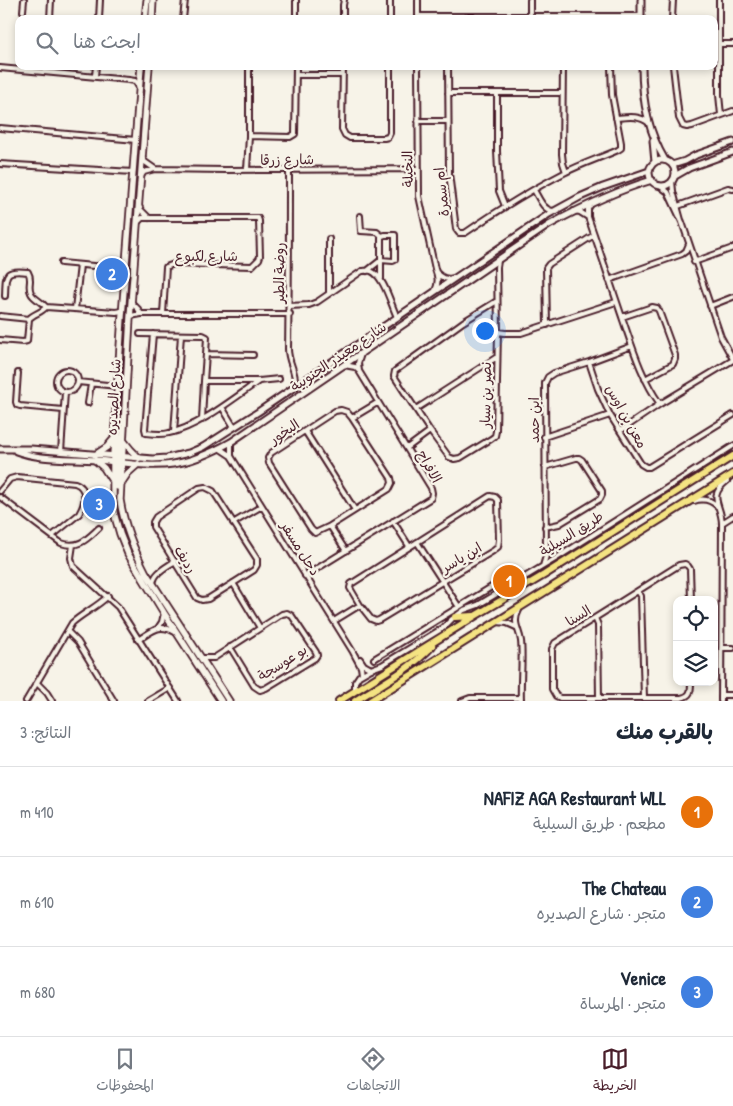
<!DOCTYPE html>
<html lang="ar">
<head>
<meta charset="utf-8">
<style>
	:root { --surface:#fff; --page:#f2f2f3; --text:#1f2937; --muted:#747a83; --line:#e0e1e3; --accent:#4a1f2b }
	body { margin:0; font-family:"Patrick Hand","Playpen Sans Arabic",sans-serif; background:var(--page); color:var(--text); direction:rtl }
	.controls { position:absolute; right:15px; bottom:15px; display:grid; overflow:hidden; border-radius:10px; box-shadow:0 2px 8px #0003 }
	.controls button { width:45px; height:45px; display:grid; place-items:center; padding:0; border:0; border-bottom:1px solid var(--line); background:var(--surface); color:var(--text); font:25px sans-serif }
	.you { position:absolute; left:484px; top:330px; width:18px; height:18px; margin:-12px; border:4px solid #fff; border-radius:50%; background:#1a73e8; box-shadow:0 0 0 8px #1a73e833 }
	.badge { display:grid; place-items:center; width:32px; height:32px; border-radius:50%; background:var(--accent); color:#fff; font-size:16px; font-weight:700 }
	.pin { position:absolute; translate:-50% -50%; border:2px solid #fff; box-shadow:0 1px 5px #0006 }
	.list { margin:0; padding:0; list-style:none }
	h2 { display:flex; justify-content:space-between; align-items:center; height:65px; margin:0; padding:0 20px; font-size:21px }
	h2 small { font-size:16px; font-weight:400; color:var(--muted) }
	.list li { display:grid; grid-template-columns:32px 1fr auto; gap:15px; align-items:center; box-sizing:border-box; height:90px; padding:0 20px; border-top:1px solid var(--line) }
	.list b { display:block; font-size:19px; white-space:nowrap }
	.list p { margin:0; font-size:16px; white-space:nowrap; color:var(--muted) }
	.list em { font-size:16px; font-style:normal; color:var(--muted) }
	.icon { flex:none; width:28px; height:28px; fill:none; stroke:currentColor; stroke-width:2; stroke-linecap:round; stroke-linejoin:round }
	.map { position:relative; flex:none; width:733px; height:701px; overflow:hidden; direction:ltr }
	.search { position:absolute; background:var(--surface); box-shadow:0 2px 8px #0003; left:15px; right:15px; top:15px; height:55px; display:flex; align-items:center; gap:12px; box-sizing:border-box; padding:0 18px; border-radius:10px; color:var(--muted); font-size:19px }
	.sheet { height:335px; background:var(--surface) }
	nav { display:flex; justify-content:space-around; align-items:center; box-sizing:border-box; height:70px; border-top:1px solid var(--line); background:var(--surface); font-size:14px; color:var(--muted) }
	nav a { display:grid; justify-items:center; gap:2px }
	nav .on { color:var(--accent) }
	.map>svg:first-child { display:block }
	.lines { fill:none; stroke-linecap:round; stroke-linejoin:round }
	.minor-casing { stroke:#4a1f2b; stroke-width:8 }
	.tertiary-casing { stroke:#4a1f2b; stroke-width:9 }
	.secondary-casing { stroke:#4a1f2b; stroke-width:9 }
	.primary-casing { stroke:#4a1f2b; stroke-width:10 }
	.minor { stroke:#f7f3e8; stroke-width:4 }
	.tertiary { stroke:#f7f3e8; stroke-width:5 }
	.secondary { stroke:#f7f3e8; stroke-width:5.5 }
	.primary { stroke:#f4e382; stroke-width:6 }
	.labels { text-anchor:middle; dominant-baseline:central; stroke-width:4.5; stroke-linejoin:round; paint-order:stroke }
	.street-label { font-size:14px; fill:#4a1f2b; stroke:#f7f3e8 }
</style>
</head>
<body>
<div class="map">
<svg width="733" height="701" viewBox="0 0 733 701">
	<rect width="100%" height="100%" fill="#f7f3e8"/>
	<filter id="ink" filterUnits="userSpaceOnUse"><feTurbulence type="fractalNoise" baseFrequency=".02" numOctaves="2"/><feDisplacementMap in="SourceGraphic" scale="10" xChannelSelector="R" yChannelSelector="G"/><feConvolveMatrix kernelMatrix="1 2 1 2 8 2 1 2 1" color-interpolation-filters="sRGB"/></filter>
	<g filter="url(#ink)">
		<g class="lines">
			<defs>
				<path id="minor" d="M390,0V19
					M418,0V19
					M719,0V95L721,115
					M23,11L24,0
					M530,15V0
					M418,16H641
					M50,19L51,0
					M99,19L100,0
					M183,19L185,0
					M296,19V0
					M343,19V5L344,0
					M672,19L673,0
					M720,44H733
					M343,66L342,129L345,135L350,138H384L388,137L390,133V66
					M418,66L419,196L435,269C438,277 439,282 435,291
					M448,66L449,173L456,229L459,233H465C497,211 529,191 564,173C581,164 600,158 618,150L621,148V143L612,95L611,66
					M563,66L562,154L563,163L566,172
					M673,66L679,118L683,126L687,127L692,126L733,111
					M0,68L129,80L135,81L139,87
					M296,75H343
					M95,76L96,66
					M448,93H562
					M497,93V151L499,191L505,206
					M616,118C628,117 639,115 649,123
					M418,121H448
					M0,128L136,140
					M249,136L290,137L295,134L296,66
					M142,158L145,162L155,169
					M0,164L133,172
					M289,169C289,229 289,289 288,349C288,363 297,372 295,386
					M247,170L249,136V66
					M141,176L144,172L155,169L225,170L419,169
					M672,181L673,191L681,220
					M660,186L668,192L682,222L721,337L733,359
					M534,190C539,198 543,210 553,211
					M591,204L588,209V217C600,251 611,285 623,320C633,349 642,379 660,404
					M139,206L141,210L149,218
					M678,206L728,188L733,189
					M574,211L580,212L588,217
					M360,216L361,231L377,232L382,236L385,235H395V260L393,261L381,260L367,271
					M137,223L142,218H258L259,221L260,256L259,259L252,266L174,264L166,267L163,314
					M329,239V293
					M694,262L733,248
					M61,263L126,269
					M437,273C442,278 446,280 453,278
					M381,279V237L382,236
					M609,280L682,254L686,251L689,244
					M5,296C6,275 3,269 28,272C33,280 27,285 31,293C33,298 42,302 46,307
					M497,301L463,322L395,371L394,376L430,431L449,457L454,459L460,458L491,439L495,436L496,431L498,332L497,267L498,261
					M131,302L138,309L141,314
					M289,306L309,305L317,302L362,271C365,271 368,270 371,271C384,276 391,305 397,317
					M710,306L733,297
					M75,309L80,265
					M0,316L29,319C33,314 41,313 46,307L116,312L122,311
					M130,317L131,316L141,314H290
					M622,317L652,307L657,308L659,311L675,355V359L673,364L645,379
					M547,325L546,268L549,264L594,235
					M498,332L505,333H521L616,302
					M140,334L203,335L207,337L206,354
					M153,334L145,429L146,433C154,434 162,435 169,433C199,427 234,398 259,381
					M0,340L23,342L27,341L29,319
					M253,355L206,354L204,381H259L279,379
					M589,362L598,389L610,415L641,464L646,467H649L733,415
					M344,365L355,367L358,370
					M56 381a11 11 0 1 1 22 0a11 11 0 1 1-22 0Z
					M18,373L16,402L17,405L20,406L63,410
					M78,382L117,386
					M88,403L91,384
					M222,407L234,427
					M416,409L497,357
					M341,410L347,412L352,418L391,478L392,483L389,489L330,526L315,533L311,529L269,463L268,458L271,453L335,411Z
					M352,418L377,403
					M202,420L204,381
					M305,431L355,510
					M620,431L660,404L733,360
					M174,432L181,335
					M544,437L610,415
					M231,442V456
					M219,448L231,456L353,652L361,667L362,674
					M407,448L430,431
					M61,452L65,392
					M545,467L576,458H579L582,460L602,491V495L600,499L559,524L545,527
					M205,487L213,491L257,559V565L254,570L208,599L202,600L197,598L153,527V522L156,517L199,488Z
					M0,491L10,479L17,477L75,483C89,488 85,504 79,514L52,536
					M490,496L495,497L498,500L499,540L498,547L493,551L379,620L376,621L371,619L360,605L350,588L351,584Z
					M0,497L61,543C79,549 87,539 99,528
					M694,501C703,498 710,499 717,506
					M393,521L409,546
					M233,523L262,506
					M722,523L733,516
					M330,526L346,551
					M417,542L459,607
					M73,545L71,558L73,566L118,607L178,701
					M543,566L546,556L545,383L548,377L554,373L589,362L632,346
					M305,576L431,498L432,493L431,488L359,371L358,363L361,354
					M153,583C155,572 165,568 175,561
					M233,583L260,628
					M638,591L641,596L644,698
					M519,610C512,623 519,628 521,641C523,660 520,681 521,701
					M595,618L598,625L599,698
					M334,621L360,605
					M497,622L507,623L516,627
					M158,628L162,622L164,613
					M68,632L78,642L114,701
					M138,640C153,631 158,623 175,632
					M721,648H733
					M201,658H214L282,614L287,613L292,616L316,652L317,655L315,658L266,688L260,690L254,686L230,647
					M360,659L364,665L371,669
					M374,659L516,572
					M691,682C691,691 691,696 681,698H560L556,696L552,689V649L555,643L679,565L685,564L688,566L690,569L691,600
					M37,683L47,693L52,701
					M355,691V682L359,676L371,669L382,665L443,628L452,619L464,610L478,605L555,559L733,446
					M721,695H733
					M26,701L72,623C83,613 97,607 108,596
					M148,701L170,688
					M462,701L470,698H521
					M721,701L722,523C721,503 707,497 727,481"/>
				<path id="tertiary" d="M641,0V19
					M642,66C642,99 648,132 665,160
					M653,141L655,162
					M649 173a13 13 0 1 1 26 0a13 13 0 1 1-26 0Z
					M672,165L685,161L696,155L733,142
					M675,176L689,168L733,152
					M0,449H31L153,459L167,458L189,453L203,447L258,412L549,214L580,197L603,187L649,171
					M16,451C39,460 71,458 96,460C121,462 148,468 173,464C193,461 213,452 231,442L549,225C582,207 615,191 652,180"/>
				<path id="secondary" d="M145,19L147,0
					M152,19L153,0
					M141,66L122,316L113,456V498L114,513L120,534L128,554L164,613L221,701
					M149,66L130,318L120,500C124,525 134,550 146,573L229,701
					M118,423V456L119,460L122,462
					M123,440L131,450L139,458
					M95,455L107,447L113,440
					M115,457L117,462L118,487
					M95,460L104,468L111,479
					M122,482L128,473L138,464"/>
				<path id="primary" d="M455,617L474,616
					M339,701L475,616L544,575L733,456
					M355,701C381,684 411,669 432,646
					M370,701L733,474"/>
			</defs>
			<use href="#minor" class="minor-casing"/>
			<use href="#tertiary" class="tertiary-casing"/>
			<use href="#secondary" class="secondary-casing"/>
			<use href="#primary" class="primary-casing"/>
			<use href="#minor" class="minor"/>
			<use href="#tertiary" class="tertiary"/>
			<use href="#secondary" class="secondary"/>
			<use href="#primary" class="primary"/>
		</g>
	</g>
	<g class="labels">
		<g class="street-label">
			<text transform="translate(287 159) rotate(-1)">شارع زرقا</text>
			<text transform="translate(407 169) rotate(-91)">النخيلة</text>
			<text transform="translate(441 192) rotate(-96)">ام سمرة</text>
			<text x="206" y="255">شارع لكبوع</text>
			<text transform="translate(278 273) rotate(-90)">روضة الطير</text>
			<text transform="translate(338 356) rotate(-34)">شارع معيذر الجنوبية</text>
			<text transform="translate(485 395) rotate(-89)">نصر بن سيار</text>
			<text transform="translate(113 397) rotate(-87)">شارع الصديره</text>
			<text transform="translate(627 416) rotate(61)">معن بن اوس</text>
			<text transform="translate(533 420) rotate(-90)">ابن حمد</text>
			<text transform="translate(284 431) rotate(-34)">البخور</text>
			<text transform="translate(430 466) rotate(61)">الافراح</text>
			<text transform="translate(571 533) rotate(-32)">طريق السيلية</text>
			<text transform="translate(301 548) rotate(58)">دحل مسفر</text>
			<text transform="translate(461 557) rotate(-31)">ابن ياسر</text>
			<text transform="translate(186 559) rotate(58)">رديف</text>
			<text transform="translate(578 615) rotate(-32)">السنا</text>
			<text transform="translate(282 662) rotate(-32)">بو عوسجة</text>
		</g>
	</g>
</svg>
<div class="controls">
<button><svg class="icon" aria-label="locate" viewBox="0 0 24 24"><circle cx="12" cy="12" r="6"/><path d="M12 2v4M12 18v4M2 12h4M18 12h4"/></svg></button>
<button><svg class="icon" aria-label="layers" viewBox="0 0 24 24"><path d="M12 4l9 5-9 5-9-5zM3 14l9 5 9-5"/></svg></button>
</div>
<div class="you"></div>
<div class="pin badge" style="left:509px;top:581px;background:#e8710a">1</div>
<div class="pin badge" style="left:112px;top:274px;background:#3f7fe0">2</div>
<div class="pin badge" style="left:99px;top:504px;background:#3f7fe0">3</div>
<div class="search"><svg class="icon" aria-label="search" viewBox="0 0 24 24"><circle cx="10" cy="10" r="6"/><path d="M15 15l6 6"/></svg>ابحث هنا</div>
</div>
<section class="sheet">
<h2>بالقرب منك<small>النتائج: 3</small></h2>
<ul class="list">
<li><span class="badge" style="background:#e8710a">1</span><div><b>NAFIZ AGA Restaurant WLL</b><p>مطعم · طريق السيلية</p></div><em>410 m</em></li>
<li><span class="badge" style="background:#3f7fe0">2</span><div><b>The Chateau</b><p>متجر · شارع الصديره</p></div><em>610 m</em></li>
<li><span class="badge" style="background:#3f7fe0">3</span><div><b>Venice</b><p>متجر · المرساة</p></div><em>680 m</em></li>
</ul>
</section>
<nav>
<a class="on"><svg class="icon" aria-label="map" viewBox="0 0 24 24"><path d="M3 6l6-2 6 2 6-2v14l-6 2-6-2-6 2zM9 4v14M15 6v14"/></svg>الخريطة</a>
<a><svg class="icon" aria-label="directions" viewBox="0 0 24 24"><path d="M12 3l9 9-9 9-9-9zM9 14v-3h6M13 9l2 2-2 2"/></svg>الاتجاهات</a>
<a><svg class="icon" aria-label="saved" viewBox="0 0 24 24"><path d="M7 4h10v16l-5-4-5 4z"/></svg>المحفوظات</a>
</nav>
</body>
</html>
